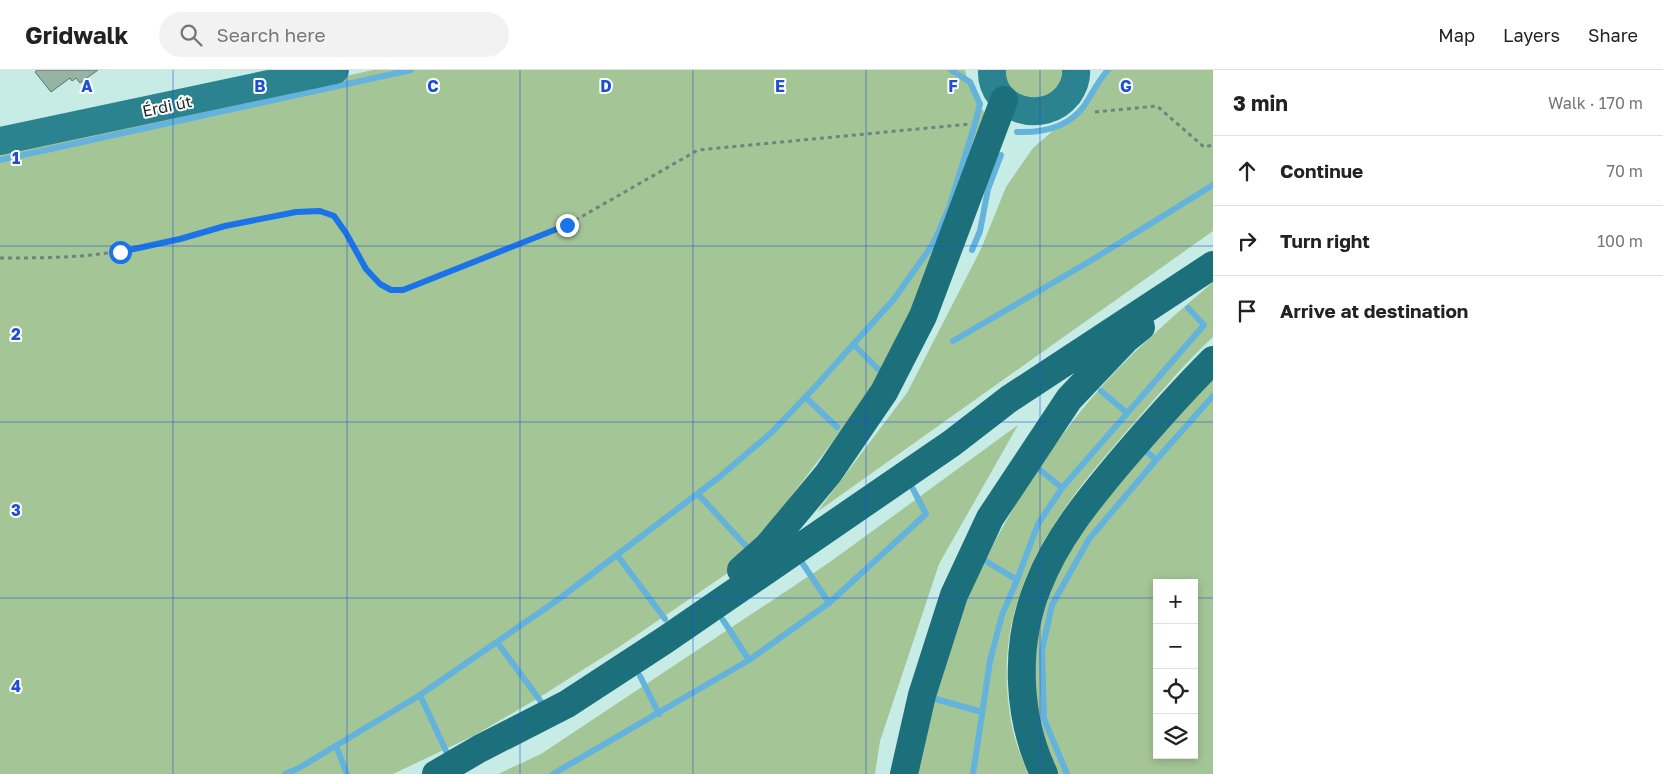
<!DOCTYPE html>
<html lang="en">
<head>
<meta charset="utf-8">
<style>
	:root { --surface:#fff; --page:#f2f2f2; --text:#222; --muted:#767676; --line:#e0e0e0 }
	body { margin:0; font-family:"Golos Text",sans-serif; background:var(--page); color:var(--text) }
	.controls { position:absolute; right:15px; bottom:15px; display:grid; overflow:hidden; border-radius:0px; box-shadow:0 2px 8px #0003 }
	.controls button { width:45px; height:45px; display:grid; place-items:center; padding:0; border:0; border-bottom:1px solid var(--line); background:var(--surface); color:var(--text); font:25px sans-serif }
	.stop { position:absolute; width:15px; height:15px; margin:-11px; border:4px solid #1a73e8; border-radius:50%; background:#fff }
	.stop.end { background:#1a73e8; border-color:#fff; box-shadow:0 1px 5px #0008 }
	.list { margin:0; padding:0; list-style:none }
	h2 { display:flex; justify-content:space-between; align-items:center; height:65px; margin:0; padding:0 20px; font-size:21px }
	h2 small { font-size:16px; font-weight:400; color:var(--muted) }
	.list li { display:grid; grid-template-columns:32px 1fr auto; gap:15px; align-items:center; box-sizing:border-box; height:70px; padding:0 20px; border-top:1px solid var(--line) }
	.list b { display:block; font-size:19px; white-space:nowrap }
	.list em { font-size:16px; font-style:normal; color:var(--muted) }
	.icon { flex:none; width:28px; height:28px; fill:none; stroke:currentColor; stroke-width:2; stroke-linecap:round; stroke-linejoin:round }
	.map { position:relative; flex:none; width:1213px; height:704px; overflow:hidden }
	header { display:flex; align-items:center; gap:30px; box-sizing:border-box; height:70px; padding:0 25px; background:var(--surface); border-bottom:1px solid var(--line) }
	header strong { font-size:24px }
	nav { display:flex; gap:28px; margin-inline-start:auto; font-size:18px }
	.search { width:350px; height:45px; background:var(--page); display:flex; align-items:center; gap:12px; box-sizing:border-box; padding:0 18px; border-radius:28px; color:var(--muted); font-size:19px }
	main { display:flex }
	aside { flex:1; background:var(--surface) }
	.map>svg:first-child { display:block }
	.green { fill:#a4c595; fill-rule:evenodd }
	.lines { fill:none; stroke-linecap:round; stroke-linejoin:round }
	.stream { stroke:#64b3dc; stroke-width:6 }
	.building { fill:#97b3a3; stroke:#5b7566 }
	.path { stroke:#6c8581; stroke-width:3; stroke-dasharray:4 4; stroke-linecap:butt }
	.major { stroke:#2b8390; stroke-width:28 }
	.highway { stroke:#1c707c; stroke-width:28 }
	.route { stroke:#1a73e8; stroke-width:6 }
	.grid { fill:none; stroke:#1d4ed8; stroke-width:1; stroke-opacity:0.55 }
	.labels { text-anchor:middle; dominant-baseline:central; stroke-width:4; stroke-linejoin:round; paint-order:stroke }
	.street-label { font-size:16px; fill:#1a2826; stroke:#fff }
	.grid-label { font-size:16px; text-anchor:middle; font-weight:bold; fill:#1d4ed8; stroke:#fff; stroke-width:4; stroke-linejoin:round; paint-order:stroke }
</style>
</head>
<body>
<header>
<strong>Gridwalk</strong>
<div class="search"><svg class="icon" aria-label="search" viewBox="0 0 24 24"><circle cx="10" cy="10" r="6"/><path d="M15 15l6 6"/></svg>Search here</div>
<nav><a>Map</a><a>Layers</a><a>Share</a></nav>
</header>
<main>
<div class="map">
<svg width="1213" height="704" viewBox="0 0 1213 704">
	<rect width="100%" height="100%" fill="#c7ebe5"/>
	<path class="green" d="M373,0H965C969,17 974,30 985,43L949,173L869,324L738,496L619,577L535,630L475,665L393,704H0V82Z
		M1002,0H1065L1063,14L1040,31L1012,23Z
		M1111,0H1213V161L817,442L907,323L981,179L1006,117L1033,78L1091,28Z
		M1213,212V267C1182,296 1154,330 1126,362C1048,451 986,536 1013,661C1016,675 1023,690 1028,704H918C937,568 1002,435 1090,330C1127,286 1170,249 1213,212Z
		M1213,306V704H1057L1046,679L1034,616L1038,558L1059,497L1081,461L1113,419ZM1157,513H1194V685H1157Z
		M1018,355L939,494L880,671L875,704H498L541,684L830,492Z"/>
	<g class="lines">
		<path class="stream" d="M1017,62C1043,63 1068,58 1084,36C1092,24 1098,11 1108,0
			M0,90L411,0
			M972,180L980,161L988,119L1001,85
			M953,271L1087,193L1213,115
			M853,274L879,300
			M1101,321L1126,342
			M805,327L837,357
			M1146,381L1156,390
			M1039,399L1062,418
			M698,424L745,475
			M617,485L665,549
			M803,494L829,533
			M1017,510L1038,454L1062,418L1204,255L1188,238
			M723,550L749,590
			M497,572L542,633
			M640,606L659,644
			M420,625L447,683
			M932,628L982,642
			M336,676L347,704
			M285,704L299,698L420,625L559,529L718,408L771,363L815,317L894,229L933,174L949,138L974,57L980,34L970,12L951,0
			M553,704L749,590L829,533L926,444L913,419
			M973,704L990,591L1002,545L1017,510L984,490
			M1067,704L1044,649L1042,580L1052,535L1089,469L1156,390L1213,326"/>
	</g>
	<path class="building" d="M37,0H98L80,13L76,8L72,11L70,8L51,22L35,2Z"/>
	<g class="lines">
		<path class="path" d="M1095,42L1157,36L1204,77L1213,75
			M0,188C40,188 81,188 121,181C156,176 189,166 224,156C239,152 256,150 272,147C286,144 307,138 321,141C360,149 350,218 403,220L567,155L698,80L970,54"/>
		<path class="major" d="M992,0C990,40 1044,56 1068,25C1073,18 1077,9 1076,0
			M0,71L335,0"/>
		<path class="highway" d="M741,500L768,476L828,404L884,322L923,246L1004,30
			M436,704L479,679L567,634L665,570L952,373L1009,329L1213,195
			M904,704L922,625L954,525L990,448L1069,329L1125,270L1141,257
			M1044,704C1017,647 1014,575 1038,516C1056,469 1089,429 1121,391C1151,356 1181,322 1213,290"/>
	</g>
	<g class="lines">
		<path class="route" d="M120,182L180,169L225,156L296,142L320,141L334,146L346,163L366,199L380,214L391,220H403L567,155"/>
	</g>
	<path class="grid" d="M173,0V704M347,0V704M520,0V704M693,0V704M866,0V704M1040,0V704M0,176H1213M0,352H1213M0,528H1157M1194,528H1213"/>
	<g class="labels">
		<g class="street-label">
			<text transform="translate(167 36) rotate(-12)">Érdi út</text>
		</g>
	</g>
	<g class="grid-label">
		<text x="87" y="22">A</text>
		<text x="260" y="22">B</text>
		<text x="433" y="22">C</text>
		<text x="606" y="22">D</text>
		<text x="780" y="22">E</text>
		<text x="953" y="22">F</text>
		<text x="1126" y="22">G</text>
		<text x="16" y="94">1</text>
		<text x="16" y="270">2</text>
		<text x="16" y="446">3</text>
		<text x="16" y="622">4</text>
	</g>
</svg>
<div class="controls">
<button>+</button>
<button>−</button>
<button><svg class="icon" aria-label="locate" viewBox="0 0 24 24"><circle cx="12" cy="12" r="6"/><path d="M12 2v4M12 18v4M2 12h4M18 12h4"/></svg></button>
<button><svg class="icon" aria-label="layers" viewBox="0 0 24 24"><path d="M12 4l9 5-9 5-9-5zM3 14l9 5 9-5"/></svg></button>
</div>
<div class="stop" style="left:120px;top:182px"></div>
<div class="stop end" style="left:567px;top:155px"></div>
</div>
<aside>
<h2>3 min<small>Walk · 170 m</small></h2>
<ul class="list">
<li><svg class="icon" aria-label="ahead" viewBox="0 0 24 24"><path d="M12 20V5M6 11l6-6 6 6"/></svg><div><b>Continue</b></div><em>70 m</em></li>
<li><svg class="icon" aria-label="right" viewBox="0 0 24 24"><path d="M7 20v-9h11M14 6l5 5-5 5"/></svg><div><b>Turn right</b></div><em>100 m</em></li>
<li><svg class="icon" aria-label="arrive" viewBox="0 0 24 24"><path d="M6 21V4h12l-3 4 3 4H6"/></svg><div><b>Arrive at destination</b></div></li>
</ul>
</aside>
</main>
</body>
</html>
